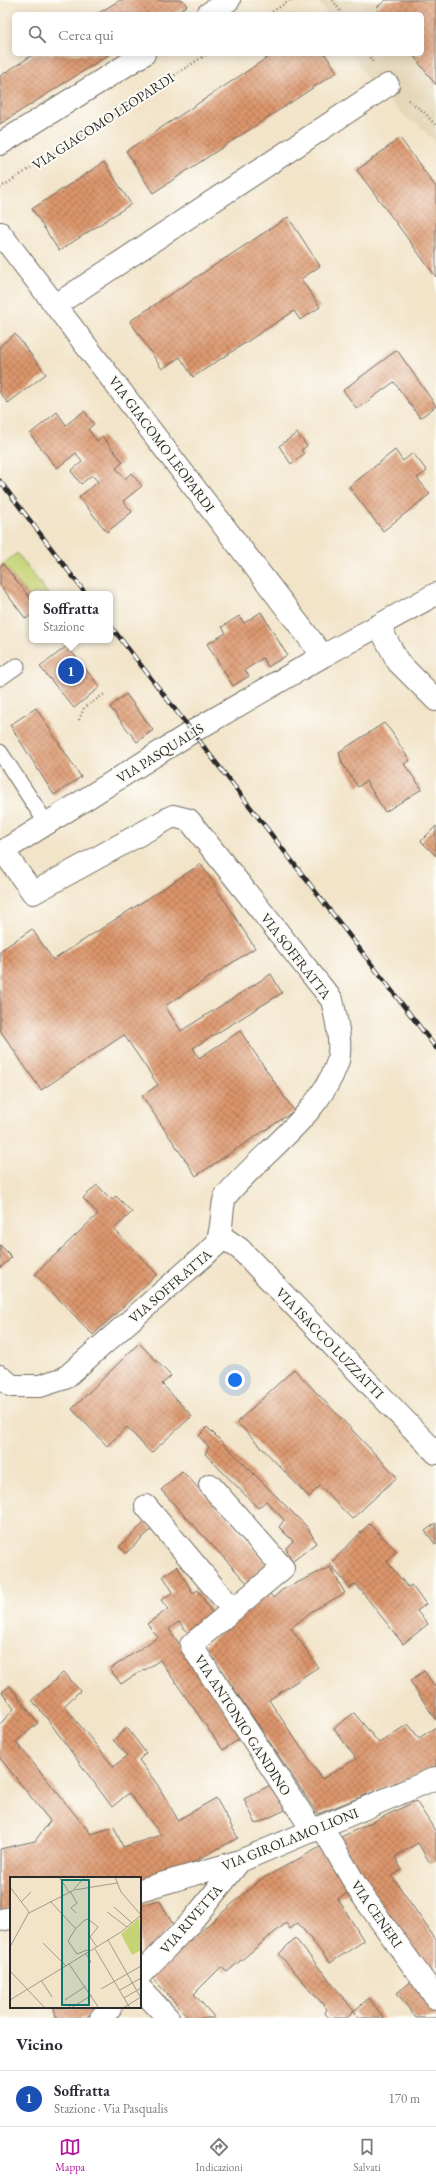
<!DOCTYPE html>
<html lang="it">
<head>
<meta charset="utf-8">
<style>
	:root { --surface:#fff; --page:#f7f7f7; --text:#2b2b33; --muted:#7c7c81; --line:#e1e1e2; --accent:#b5179e }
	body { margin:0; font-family:"EB Garamond",serif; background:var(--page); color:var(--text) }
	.you { position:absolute; left:235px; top:1380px; width:14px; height:14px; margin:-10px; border:3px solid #fff; border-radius:50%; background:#1a73e8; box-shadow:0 0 0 6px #1a73e833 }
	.badge { display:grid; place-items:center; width:26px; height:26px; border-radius:50%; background:var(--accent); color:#fff; font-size:13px; font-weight:700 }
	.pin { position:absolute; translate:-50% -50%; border:2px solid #fff; box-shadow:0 1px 4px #0006 }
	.popup { position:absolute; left:29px; top:591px; width:84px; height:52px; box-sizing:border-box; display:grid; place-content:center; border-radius:6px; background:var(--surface); filter:drop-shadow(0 1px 3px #0005); font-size:13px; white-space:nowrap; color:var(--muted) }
	.popup b { font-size:15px; color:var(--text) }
	.popup::after { content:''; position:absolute; left:50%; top:100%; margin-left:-8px; border:8px solid transparent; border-top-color:var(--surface) }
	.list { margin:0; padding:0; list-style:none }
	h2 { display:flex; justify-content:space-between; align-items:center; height:52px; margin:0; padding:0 16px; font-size:17px }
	h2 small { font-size:13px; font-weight:400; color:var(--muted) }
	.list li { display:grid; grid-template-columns:26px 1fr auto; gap:12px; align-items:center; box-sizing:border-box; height:56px; padding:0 16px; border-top:1px solid var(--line) }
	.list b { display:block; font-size:15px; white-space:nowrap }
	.list p { margin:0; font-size:13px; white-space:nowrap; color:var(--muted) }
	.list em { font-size:13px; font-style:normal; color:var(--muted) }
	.icon { flex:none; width:22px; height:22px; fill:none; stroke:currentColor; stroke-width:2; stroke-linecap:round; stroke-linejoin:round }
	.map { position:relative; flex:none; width:436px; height:2018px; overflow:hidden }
	.search { position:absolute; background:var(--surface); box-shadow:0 2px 10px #0003; left:12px; right:12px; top:12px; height:44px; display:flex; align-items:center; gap:10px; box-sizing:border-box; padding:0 14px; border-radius:6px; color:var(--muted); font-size:15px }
	.sheet { height:108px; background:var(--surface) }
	nav { display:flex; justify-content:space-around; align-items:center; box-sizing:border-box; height:56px; border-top:1px solid var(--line); background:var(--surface); font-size:11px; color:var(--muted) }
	nav a { display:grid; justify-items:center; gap:2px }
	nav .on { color:var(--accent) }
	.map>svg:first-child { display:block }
	.built { fill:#e4d6b7 }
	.grass { fill:#c5d375; stroke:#787f50 }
	.building { fill:url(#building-cross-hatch) }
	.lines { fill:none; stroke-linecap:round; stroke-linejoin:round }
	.lane-casing { stroke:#716c62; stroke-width:17 }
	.street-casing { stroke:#716c62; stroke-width:24 }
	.path { stroke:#716c62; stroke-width:2.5; stroke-dasharray:1 3; stroke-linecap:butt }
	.lane { stroke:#fff; stroke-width:15 }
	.street { stroke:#fff; stroke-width:22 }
	.rail-casing { stroke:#2b2b2b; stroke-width:4.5 }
	.rail { stroke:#fdfcf7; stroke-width:3; stroke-dasharray:9; stroke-linecap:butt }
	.labels { text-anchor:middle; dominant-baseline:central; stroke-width:4; stroke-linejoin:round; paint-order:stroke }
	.street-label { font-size:14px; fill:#2b2b2b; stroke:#fdfcf7 }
	.inset-road { fill:none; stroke:#a29a8a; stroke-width:1 }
	.view { fill:#0f766e; fill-opacity:0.15; stroke:#0f766e; stroke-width:2 }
	.inset-edge { fill:none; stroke:#2b2b2b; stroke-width:2 }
</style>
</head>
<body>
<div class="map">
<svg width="436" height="2018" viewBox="0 0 436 2018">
	<defs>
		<pattern id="building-cross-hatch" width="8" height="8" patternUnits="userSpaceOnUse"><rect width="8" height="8" fill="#db956c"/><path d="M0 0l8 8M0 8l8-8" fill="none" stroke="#b27a59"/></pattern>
	</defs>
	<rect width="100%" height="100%" fill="#fdfcf7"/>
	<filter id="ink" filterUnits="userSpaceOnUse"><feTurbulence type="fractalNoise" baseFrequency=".025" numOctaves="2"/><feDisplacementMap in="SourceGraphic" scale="8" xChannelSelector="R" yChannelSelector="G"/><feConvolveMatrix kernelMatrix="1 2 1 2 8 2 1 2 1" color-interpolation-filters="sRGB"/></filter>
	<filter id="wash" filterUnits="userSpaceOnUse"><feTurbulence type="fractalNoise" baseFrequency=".012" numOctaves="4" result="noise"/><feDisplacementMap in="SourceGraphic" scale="16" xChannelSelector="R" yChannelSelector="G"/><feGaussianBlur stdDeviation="0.9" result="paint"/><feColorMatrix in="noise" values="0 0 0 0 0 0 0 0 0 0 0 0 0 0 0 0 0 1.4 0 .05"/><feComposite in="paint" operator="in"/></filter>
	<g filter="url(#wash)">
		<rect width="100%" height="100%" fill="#f2e4c9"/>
		<path class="built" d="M318,0H436V143L418,124L408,119L369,81L352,54H422V14H327Z"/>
		<path class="grass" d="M17,553L48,594H32V600L3,564Z"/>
		<g id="blocks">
			<path class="building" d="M120,0H183L187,6L173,14H97Z
				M386,0H436V85L412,54H422V14H381L376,8Z
				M34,54H110L0,124V76Z
				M273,54H325L337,72L153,193L126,151Z
				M400,138L436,187V277L357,170Z
				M104,162L131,204L59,251L32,209Z
				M288,217L320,266L301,279L320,307L300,320L294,311L193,377L180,357L162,369L130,321Z
				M15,334L46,374L8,403L0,393V346Z
				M397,350L436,406L420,418L394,382L357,409L343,390Z
				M84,411L94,424L88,429L97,441L102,436L123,462L116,468L125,479L131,473L142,486L123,501L132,512L107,532L79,497L98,482L92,475L81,484L71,471L82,462L76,453L57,468L30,434L57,412L66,425Z
				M297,433L307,446L301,450L304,454L291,464L279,446Z
				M395,450L403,461L413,453L427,471L417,478L430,494L383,531L349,487Z
				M3,564L32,600V614L26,619L0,585V566Z
				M261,612L287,655L268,667L263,658L245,670L249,676L233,686L207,644L226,633L222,627L239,616L244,623Z
				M67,646L100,687L74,708L40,667Z
				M126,694L153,730L137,742L110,707Z
				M36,708L81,777L54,795L10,725Z
				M384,723L391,731L410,761L404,764L422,789L385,812L366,781L358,787L342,763L339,752Z
				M436,826V856L421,841Z
				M201,864L255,948L165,1006L181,1031L271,974L282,993L193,1048L199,1058L240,1031L294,1111L196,1176L142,1096L158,1085L124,1035L41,1090L0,1030V951L32,929L53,960Z
				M97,1185L112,1200L116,1196L132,1212L114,1229L157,1274L93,1335L35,1274L98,1214L83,1198Z
				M0,1245L12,1257L0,1268Z
				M139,1343L171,1376L162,1384L192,1416L151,1453L127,1427L107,1446L72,1409Z
				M294,1369L397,1477L352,1519L320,1486L309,1497L237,1422Z
				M207,1427L308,1528L316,1543L292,1562L286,1548L293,1541L279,1527L284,1520L266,1501L258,1508L205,1454L209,1447L199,1436Z
				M182,1471L232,1523L268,1566L248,1584L161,1490Z
				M145,1522L152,1529L126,1553L119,1547Z
				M436,1523V1545L425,1531Z
				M369,1524L397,1551L387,1562L408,1587L411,1585L426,1604L417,1611L428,1624L403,1644L356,1584L350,1588L330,1564Z
				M177,1566L193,1593L198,1590L214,1616L191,1636L179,1622L169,1629L243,1736L223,1750L160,1660L145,1670L144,1669L121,1684L110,1669L158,1637L147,1624L168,1609L161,1600L173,1592L163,1576Z
				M330,1567L345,1593L312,1611L291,1628L318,1667L269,1700L322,1779L356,1759L334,1728L354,1713L379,1743L408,1724L419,1738L436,1727V1767L318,1814L205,1646L267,1590L273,1598L282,1590Z
				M424,1671L436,1688V1720L410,1681Z
				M64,1672L80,1691L64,1706L114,1767L127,1755L113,1740L127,1728L146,1753L139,1760L157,1784L178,1820L216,1798L238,1838L180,1869L140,1880V1878H11V1908L0,1910V1849L35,1841L50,1821L0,1758V1724L14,1709L2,1692L10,1686L38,1723L16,1742L91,1834L114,1827L123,1847L161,1835L129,1793L112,1807L48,1720L32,1700Z
				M274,1783L287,1809L256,1824L244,1799Z
				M416,1801L436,1832V1860L430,1863L418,1843L395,1857L402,1870L392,1876L436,1940V1989L337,1839Z
				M324,1845L351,1891L338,1899L364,1941L330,1963L298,1923L290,1929L286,1923L227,1972L221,1967L194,1994L215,2018H189L150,1975L260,1880Z
				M159,1900L173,1924L140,1963V1905Z
				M295,1938L354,2011L347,2018H329L325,2013L327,2009L279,1954Z
				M412,1981L436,2011V2018H416L397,1993Z
				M369,1998L384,2018H359L354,2011Z
				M54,2007H97L86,2018H56Z"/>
		</g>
	</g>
	<g filter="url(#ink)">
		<use href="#blocks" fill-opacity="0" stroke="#716c62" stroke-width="1"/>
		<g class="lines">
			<defs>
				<path id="lane" d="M0,678L17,666
					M0,752L47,824"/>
				<path id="street" d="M208,14L229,0
					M0,144L144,54
					M0,233L323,656
					M56,305L388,85
					M379,626L398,662L436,700
					M0,853L192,732L323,656L436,594
					M221,1236L240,1249L436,1453
					M0,1376L12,1386H40L65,1378L215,1246C224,1230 220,1214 225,1197C260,1154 318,1117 337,1064C343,1046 336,1018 332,1000L189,820L173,816L33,893L3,851
					M210,1485L283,1568L191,1645L313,1831
					M146,1506L233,1610
					M322,1827L360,1892L436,1998
					M140,1890L240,1861L436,1778
					M0,1920L11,1918
					M140,1975L192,1921L240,1861
					M140,1988L168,2018
					M101,2018L111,2007"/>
			</defs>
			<use href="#lane" class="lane-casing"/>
			<use href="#street" class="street-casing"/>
			<path class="path" d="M333,0L342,14
				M269,14L290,0
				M368,54L374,64
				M408,100L424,112L436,126
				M0,188L207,54
				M79,720L84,708L106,693"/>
			<use href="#lane" class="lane"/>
			<use href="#street" class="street"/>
			<defs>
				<path id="rail" d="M0,481L86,594
					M110,625L436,1048"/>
			</defs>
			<use href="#rail" class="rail-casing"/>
			<use href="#rail" class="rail"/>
		</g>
	</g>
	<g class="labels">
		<g class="street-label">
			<text transform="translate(103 121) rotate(-33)">VIA GIACOMO LEOPARDI</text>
			<text transform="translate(162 444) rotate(53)">VIA GIACOMO LEOPARDI</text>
			<text transform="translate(160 753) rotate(-32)">VIA PASQUALIS</text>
			<text transform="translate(296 956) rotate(52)">VIA SOFFRATTA</text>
			<text transform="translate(170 1286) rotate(-41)">VIA SOFFRATTA</text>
			<text transform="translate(330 1343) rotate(46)">VIA ISACCO LUZZATTI</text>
			<text transform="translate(243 1725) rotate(57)">VIA ANTONIO GANDINO</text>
			<text transform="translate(290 1839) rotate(-22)">VIA GIROLAMO LIONI</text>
			<text transform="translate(377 1914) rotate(55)">VIA CENERI</text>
			<text transform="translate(191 1919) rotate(-49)">VIA RIVETTA</text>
		</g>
	</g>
	<g transform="translate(10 1877)">
		<rect width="131" height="131" fill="#f2e4c9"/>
		<path d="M129,41L131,73L122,78L111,57Z" fill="#c5d375"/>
		<path class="inset-road" d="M49,0L59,15M105,0L111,15L131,38M0,10L19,35L0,70M64,12L75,0M60,14L67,26L61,31L66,36M40,24L65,51M11,25L21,15M104,30L122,46M97,35L117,50M19,36L64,13L107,6M98,63L131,121M33,66L56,89M85,72L120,131M79,75L77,73L67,77L58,64L66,51L75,43L78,42L88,50L80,60L87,70M76,77L81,85L78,87M59,87L89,131M0,94L35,131M31,103L42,120M91,112L131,89M110,113L131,101M114,121L131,111M0,123L111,55L131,38M55,123L76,109M59,129L61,131L82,118M113,131L131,120"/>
		<path class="view" d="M52,3H79V128H52Z"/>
		<rect width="131" height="131" class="inset-edge"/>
	</g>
</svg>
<div class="you"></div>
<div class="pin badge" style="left:71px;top:671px;background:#1a4fb4">1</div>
<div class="popup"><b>Soffratta</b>Stazione</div>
<div class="search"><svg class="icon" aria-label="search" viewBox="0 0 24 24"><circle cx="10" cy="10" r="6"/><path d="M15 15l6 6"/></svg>Cerca qui</div>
</div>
<section class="sheet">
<h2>Vicino<small></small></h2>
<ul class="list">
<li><span class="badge" style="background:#1a4fb4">1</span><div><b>Soffratta</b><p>Stazione · Via Pasqualis</p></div><em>170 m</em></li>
</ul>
</section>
<nav>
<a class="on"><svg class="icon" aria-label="map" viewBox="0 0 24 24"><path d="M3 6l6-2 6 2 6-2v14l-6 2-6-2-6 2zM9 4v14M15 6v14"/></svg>Mappa</a>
<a><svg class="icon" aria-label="directions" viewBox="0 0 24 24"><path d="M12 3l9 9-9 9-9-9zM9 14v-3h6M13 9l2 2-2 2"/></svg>Indicazioni</a>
<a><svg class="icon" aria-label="saved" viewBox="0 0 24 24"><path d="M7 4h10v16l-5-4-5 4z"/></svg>Salvati</a>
</nav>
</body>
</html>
